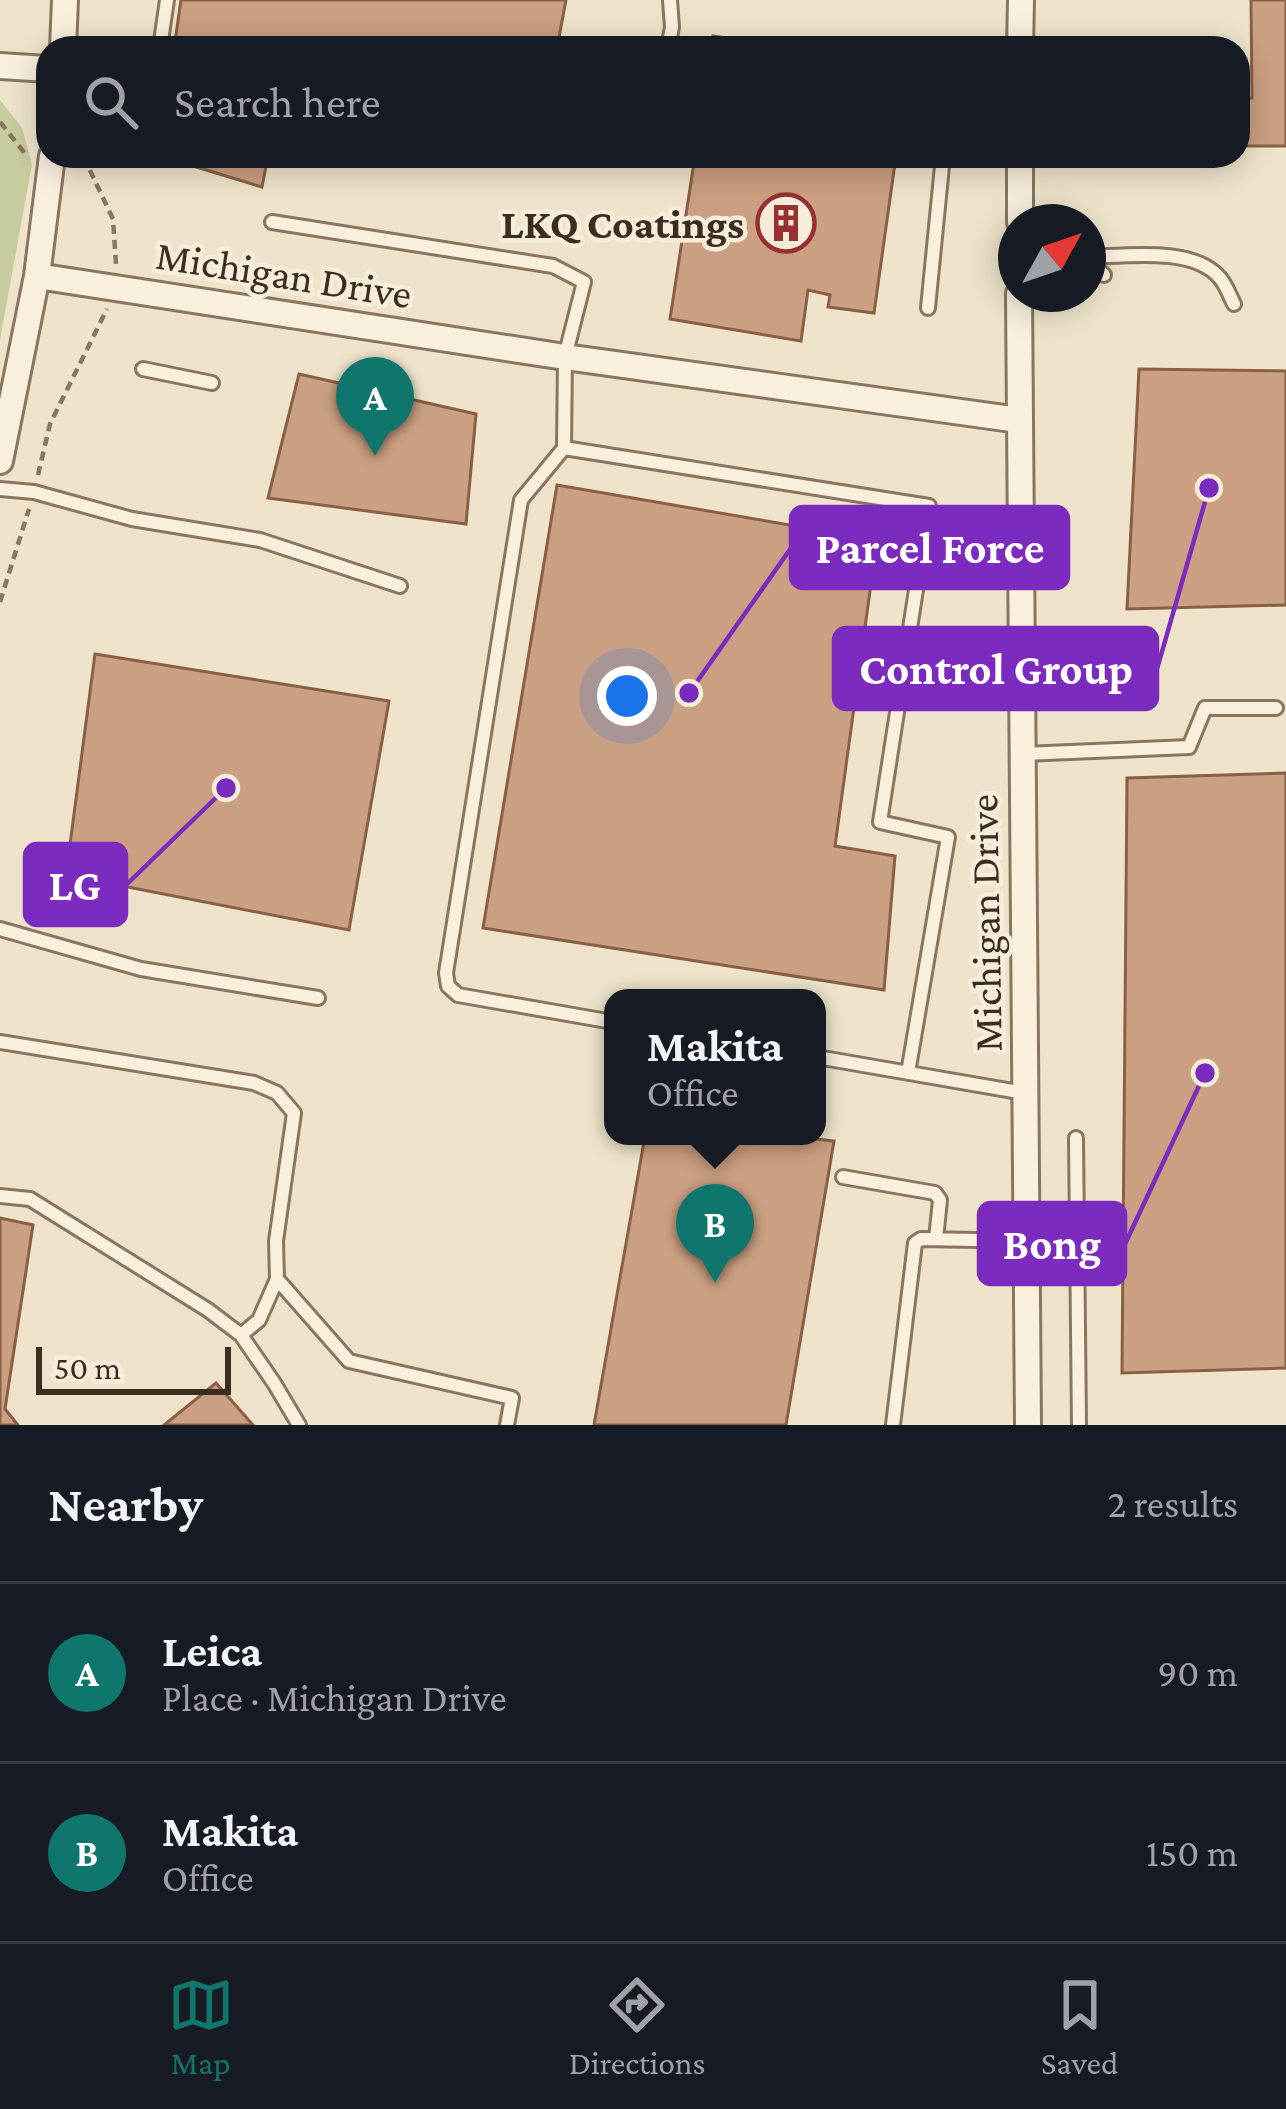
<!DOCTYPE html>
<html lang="en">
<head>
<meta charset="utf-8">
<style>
	:root { --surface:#171b24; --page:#20242c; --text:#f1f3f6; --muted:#9ea1a6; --line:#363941; --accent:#0f766e }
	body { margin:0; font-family:"Crimson Pro",serif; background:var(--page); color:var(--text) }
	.compass { position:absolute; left:998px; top:204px; width:108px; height:108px; border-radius:50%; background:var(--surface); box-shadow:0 6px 30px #0003; rotate:50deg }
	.scale { position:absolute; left:36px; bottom:30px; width:195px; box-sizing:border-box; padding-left:12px; border:6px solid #3b2e21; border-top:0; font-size:33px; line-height:42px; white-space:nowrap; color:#3b2e21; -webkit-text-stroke:9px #f5edda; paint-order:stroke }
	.you { position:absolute; left:627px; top:696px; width:42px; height:42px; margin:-30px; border:9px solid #fff; border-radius:50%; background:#1a73e8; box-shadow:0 0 0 18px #1a73e833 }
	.badge { display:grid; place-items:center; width:78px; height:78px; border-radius:50%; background:var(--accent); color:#fff; font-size:39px; font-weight:700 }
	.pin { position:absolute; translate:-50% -99px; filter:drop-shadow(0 3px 6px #0008) }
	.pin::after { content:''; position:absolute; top:63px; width:42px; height:36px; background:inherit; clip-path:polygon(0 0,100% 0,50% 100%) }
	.popup { position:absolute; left:604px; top:989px; width:222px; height:156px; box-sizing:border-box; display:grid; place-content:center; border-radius:24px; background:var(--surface); filter:drop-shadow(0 3px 9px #0005); font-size:39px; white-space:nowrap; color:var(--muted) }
	.popup b { font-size:45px; color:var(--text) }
	.popup::after { content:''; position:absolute; left:50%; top:100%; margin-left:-24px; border:24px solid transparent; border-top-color:var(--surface) }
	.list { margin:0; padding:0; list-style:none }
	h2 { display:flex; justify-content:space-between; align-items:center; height:156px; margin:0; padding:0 48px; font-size:51px }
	h2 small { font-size:39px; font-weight:400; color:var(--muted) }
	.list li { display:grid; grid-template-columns:78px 1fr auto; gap:36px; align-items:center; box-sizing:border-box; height:180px; padding:0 48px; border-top:3px solid var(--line) }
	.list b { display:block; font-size:45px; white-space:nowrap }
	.list p { margin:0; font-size:39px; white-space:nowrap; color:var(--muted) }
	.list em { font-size:39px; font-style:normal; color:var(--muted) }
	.icon { flex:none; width:66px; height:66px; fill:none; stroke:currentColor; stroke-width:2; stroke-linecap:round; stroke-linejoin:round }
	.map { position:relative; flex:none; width:1286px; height:1425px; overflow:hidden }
	.search { position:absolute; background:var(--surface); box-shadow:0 6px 30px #0003; left:36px; right:36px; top:36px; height:132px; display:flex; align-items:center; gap:30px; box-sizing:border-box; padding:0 42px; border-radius:36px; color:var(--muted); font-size:45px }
	.sheet { height:516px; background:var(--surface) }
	nav { display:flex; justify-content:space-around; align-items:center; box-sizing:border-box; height:168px; border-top:3px solid var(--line); background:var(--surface); font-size:33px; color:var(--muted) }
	nav a { display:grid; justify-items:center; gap:6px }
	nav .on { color:var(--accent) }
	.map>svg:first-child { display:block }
	.green { fill:#c7cc9e }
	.building { fill:#cb9f81; stroke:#896045; stroke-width:3 }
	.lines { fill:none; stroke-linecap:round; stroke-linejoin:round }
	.service-casing { stroke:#8a765f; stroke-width:18 }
	.minor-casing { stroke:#8a765f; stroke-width:30 }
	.path { stroke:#8a765f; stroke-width:4.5; stroke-dasharray:9 6; stroke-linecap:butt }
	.service { stroke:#f8f0dd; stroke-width:12 }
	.minor { stroke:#f8f0dd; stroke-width:24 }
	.labels { text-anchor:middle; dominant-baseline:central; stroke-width:9; stroke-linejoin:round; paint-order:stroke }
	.poi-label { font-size:42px; font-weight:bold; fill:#3b2e21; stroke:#f5edda; text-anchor:end }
	.street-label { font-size:42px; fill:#3b2e21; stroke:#f5edda }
	.leader { fill:none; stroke:#7b2cbf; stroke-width:4.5 }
	.callout-dot { fill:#7b2cbf; stroke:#f5edda; stroke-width:4.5 }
	.callout { fill:#7b2cbf; stroke:#7b2cbf; stroke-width:4.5 }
	.callout-label { font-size:45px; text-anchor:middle; font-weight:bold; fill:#fff }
</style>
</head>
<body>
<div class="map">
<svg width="1286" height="1425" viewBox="0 0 1286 1425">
	<rect width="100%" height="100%" fill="#eee3ca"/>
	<path class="green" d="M0,100L22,128L32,164L0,340Z"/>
	<path class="building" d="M181,0H566L557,48H174Z
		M1251,0H1286V146H1238V98H1252Z
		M713,36L792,48H711Z
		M160,156H268L262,187Z
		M695,156H896L874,313L828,307L830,295L808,290L801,341L670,319Z
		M1139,369L1286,371V605L1127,609Z
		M299,374L476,414L466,524L268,498Z
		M557,485L877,540L835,846L895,856L884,990L483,928Z
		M95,654L389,701L349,930L66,875Z
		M1286,773V1368L1122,1373L1127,778Z
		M645,1136H789L834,1141L786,1425H594Z
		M0,1218L33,1225L5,1409L18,1425H0Z
		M216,1383L253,1425H164Z"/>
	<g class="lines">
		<defs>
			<path id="service" d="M160,48L167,0
				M668,48L672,27L670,0
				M272,222L553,266L584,282L565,357L564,448L929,506L880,822L948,837L908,1073
				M1088,257C1126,256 1193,246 1220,278C1226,285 1230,296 1234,304
				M1088,258L1104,275
				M928,308L943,156
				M143,369L212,383
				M564,448L521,500L446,973L448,986L458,995L613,1022
				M0,489L34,492L132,519L260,540L400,586
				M1023,754L1189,747L1205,708H1276
				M0,929L141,969L318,998
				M0,1042L254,1083L277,1093L294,1113L276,1241L277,1279L349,1361L512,1398L507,1425
				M817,1057L1024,1093
				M1076,1138L1079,1425
				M843,1177L935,1193L940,1200L936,1239
				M0,1196L30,1199L208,1310L241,1335L259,1320L277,1279
				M241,1335L274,1383L299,1425
				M893,1425L915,1243L921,1239L1026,1241"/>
			<path id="minor" d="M63,48L65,0
				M1020,48L1021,0
				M0,66L48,69
				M1020,222V156
				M37,276L565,357L1019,420
				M1019,294L1028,1425
				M0,461L37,276L52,156"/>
		</defs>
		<use href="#service" class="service-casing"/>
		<use href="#minor" class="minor-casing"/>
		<path class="path" d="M0,122L27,156
			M86,156V162L113,219L116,264
			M38,475L50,424L107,309
			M0,602L29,509"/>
		<use href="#service" class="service"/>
		<use href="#minor" class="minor"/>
	</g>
	<defs>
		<symbol id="building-ring" viewBox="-11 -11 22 22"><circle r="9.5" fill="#f5edda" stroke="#983031" stroke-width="1.5"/><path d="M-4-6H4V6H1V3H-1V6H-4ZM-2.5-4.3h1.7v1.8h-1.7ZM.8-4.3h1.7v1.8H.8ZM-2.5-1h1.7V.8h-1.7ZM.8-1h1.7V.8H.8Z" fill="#983031"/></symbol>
	</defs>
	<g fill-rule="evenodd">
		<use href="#building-ring" x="753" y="190" width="66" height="66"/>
	</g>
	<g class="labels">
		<g class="poi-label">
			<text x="744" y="223">LKQ Coatings</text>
		</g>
		<g class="street-label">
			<text transform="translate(284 274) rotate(9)">Michigan Drive</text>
			<text transform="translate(985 923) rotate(-91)">Michigan Drive</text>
		</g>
	</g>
	<path class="leader" d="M689 693L791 548M1209 488L1157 669M226 788L126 885M1205 1073L1125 1244"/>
	<g class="callout-dot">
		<circle cx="689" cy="693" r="12"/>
		<circle cx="1209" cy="488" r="12"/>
		<circle cx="226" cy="788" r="12"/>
		<circle cx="1205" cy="1073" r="12"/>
	</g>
	<g class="callout">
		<rect x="791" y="507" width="277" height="81" rx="12"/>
		<rect x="834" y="628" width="323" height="81" rx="12"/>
		<rect x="25" y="844" width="101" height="81" rx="12"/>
		<rect x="979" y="1203" width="146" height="81" rx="12"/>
	</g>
	<g class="callout-label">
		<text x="930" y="563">Parcel Force</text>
		<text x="996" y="684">Control Group</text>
		<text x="75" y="900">LG</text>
		<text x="1052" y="1259">Bong</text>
	</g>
</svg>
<svg class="compass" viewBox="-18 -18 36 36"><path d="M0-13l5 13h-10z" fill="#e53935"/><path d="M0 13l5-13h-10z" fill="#9ea1a6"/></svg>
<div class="scale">50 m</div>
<div class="you"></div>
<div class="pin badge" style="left:375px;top:456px">A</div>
<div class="pin badge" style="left:715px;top:1283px">B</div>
<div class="popup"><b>Makita</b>Office</div>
<div class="search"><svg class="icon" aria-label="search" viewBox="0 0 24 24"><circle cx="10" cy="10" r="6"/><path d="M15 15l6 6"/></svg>Search here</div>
</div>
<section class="sheet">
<h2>Nearby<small>2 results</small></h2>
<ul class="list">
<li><span class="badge">A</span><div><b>Leica</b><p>Place · Michigan Drive</p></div><em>90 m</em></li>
<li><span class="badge">B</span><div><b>Makita</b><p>Office</p></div><em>150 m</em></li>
</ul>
</section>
<nav>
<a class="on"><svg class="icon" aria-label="map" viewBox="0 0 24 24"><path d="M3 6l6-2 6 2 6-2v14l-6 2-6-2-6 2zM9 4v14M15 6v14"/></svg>Map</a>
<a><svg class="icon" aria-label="directions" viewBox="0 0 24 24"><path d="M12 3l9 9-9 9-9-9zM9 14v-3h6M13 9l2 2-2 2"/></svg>Directions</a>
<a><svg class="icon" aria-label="saved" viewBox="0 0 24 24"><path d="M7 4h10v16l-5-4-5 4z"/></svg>Saved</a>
</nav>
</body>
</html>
